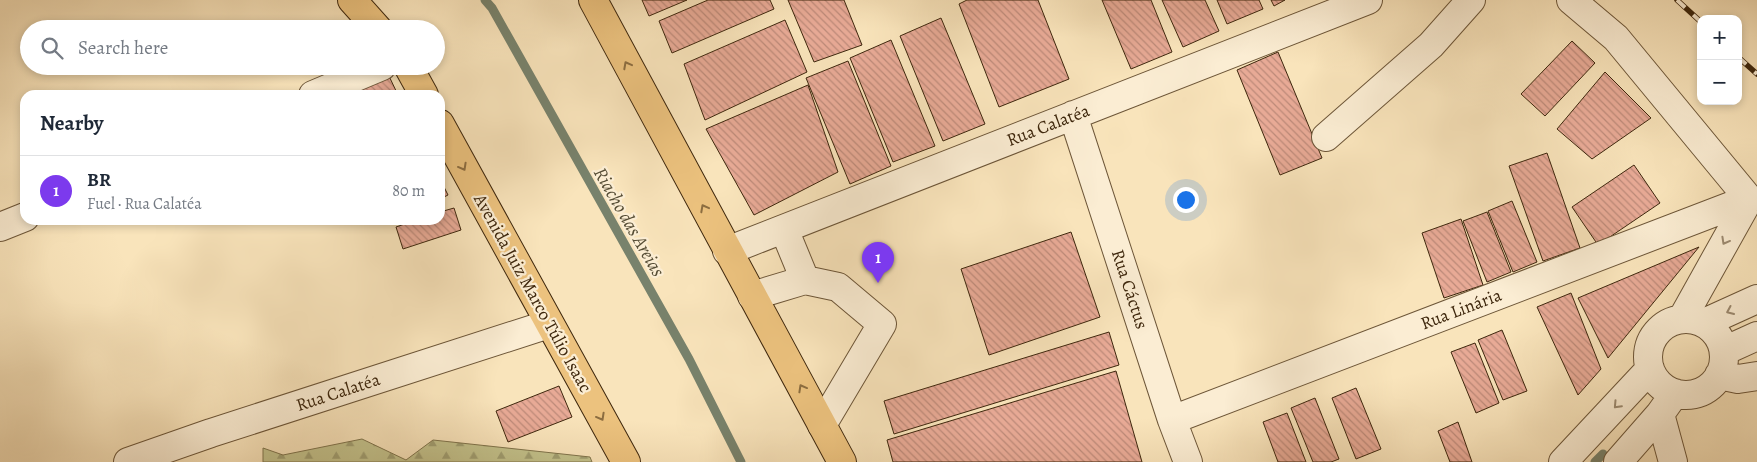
<!DOCTYPE html>
<html lang="en">
<head>
<meta charset="utf-8">
<style>
	:root { --surface:#fff; --page:#f2f2f3; --text:#1f2937; --muted:#747a83; --line:#e0e1e3; --accent:#7c3aed }
	body { margin:0; font-family:Alegreya,serif; background:var(--page); color:var(--text) }
	.controls { position:absolute; right:15px; top:15px; display:grid; overflow:hidden; border-radius:10px; box-shadow:0 2px 8px #0003 }
	.controls button { width:45px; height:45px; display:grid; place-items:center; padding:0; border:0; border-bottom:1px solid var(--line); background:var(--surface); color:var(--text); font:25px sans-serif }
	.you { position:absolute; left:1185px; top:199px; width:18px; height:18px; margin:-12px; border:4px solid #fff; border-radius:50%; background:#1a73e8; box-shadow:0 0 0 8px #1a73e833 }
	.badge { display:grid; place-items:center; width:32px; height:32px; border-radius:50%; background:var(--accent); color:#fff; font-size:16px; font-weight:700 }
	.pin { position:absolute; translate:-50% -41px; filter:drop-shadow(0 1px 2px #0008) }
	.pin::after { content:''; position:absolute; top:26px; width:18px; height:15px; background:inherit; clip-path:polygon(0 0,100% 0,50% 100%) }
	.list { margin:0; padding:0; list-style:none }
	h2 { display:flex; justify-content:space-between; align-items:center; height:65px; margin:0; padding:0 20px; font-size:21px }
	h2 small { font-size:16px; font-weight:400; color:var(--muted) }
	.list li { display:grid; grid-template-columns:32px 1fr auto; gap:15px; align-items:center; box-sizing:border-box; height:70px; padding:0 20px; border-top:1px solid var(--line) }
	.list b { display:block; font-size:19px; white-space:nowrap }
	.list p { margin:0; font-size:16px; white-space:nowrap; color:var(--muted) }
	.list em { font-size:16px; font-style:normal; color:var(--muted) }
	.icon { flex:none; width:28px; height:28px; fill:none; stroke:currentColor; stroke-width:2; stroke-linecap:round; stroke-linejoin:round }
	.map { position:relative; flex:none; width:1757px; height:462px; overflow:hidden }
	.search { position:absolute; background:var(--surface); box-shadow:0 2px 8px #0003; left:20px; top:20px; width:425px; height:55px; display:flex; align-items:center; gap:12px; box-sizing:border-box; padding:0 18px; border-radius:28px; color:var(--muted); font-size:19px }
	.panel { position:absolute; background:var(--surface); box-shadow:0 2px 8px #0003; left:20px; top:90px; width:425px; height:135px; border-radius:15px }
	.map>svg:first-child { display:block }
	.forest { fill:url(#forest-firs); stroke:#80744c }
	.lines { fill:none; stroke-linecap:round; stroke-linejoin:round }
	.stream { stroke:#78826c; stroke-width:9 }
	.building { fill:url(#building-back-hatch); stroke:#3e270d }
	.minor-casing { stroke:#6d5638; stroke-width:30 }
	.major-casing { stroke:#3e270d; stroke-width:30 }
	.minor { stroke:#fbedd3; stroke-width:28 }
	.major { stroke:#ecc27e; stroke-width:28 }
	.rail-casing { stroke:#3e270d; stroke-width:5.5 }
	.rail { stroke:#fbedd3; stroke-width:4; stroke-dasharray:11; stroke-linecap:butt }
	.oneway { stroke:#8c6d40 }
	.oneway2 { stroke:#9c8a70 }
	.labels { text-anchor:middle; dominant-baseline:central; stroke-width:4.5; stroke-linejoin:round; paint-order:stroke }
	.street-label { font-size:18px; fill:#3e270d; stroke:#fbedd3 }
	.water-label { font-size:19px; font-style:italic; fill:#564d35; stroke:#fbedd3 }
</style>
</head>
<body>
<div class="map">
<svg width="1757" height="462" viewBox="0 0 1757 462">
	<defs>
		<pattern id="forest-firs" width="22" height="20" patternUnits="userSpaceOnUse" patternTransform="scale(1.25)"><rect width="22" height="20" fill="#c3c28c"/><path d="M5 1l3.5 6h-7zM16 11l3.5 6h-7z" fill="#a09e71"/></pattern>
		<pattern id="building-back-hatch" width="6" height="6" patternUnits="userSpaceOnUse" patternTransform="scale(1.25)"><rect width="6" height="6" fill="#e8aa96"/><path d="M-1 5l2 2M0 0l6 6M5-1l2 2" fill="none" stroke="#bd8a79"/></pattern>
	</defs>
	<rect width="100%" height="100%" fill="#f9e4bb"/>
	<filter id="stains"><feTurbulence type="fractalNoise" baseFrequency=".004" numOctaves="4"/><feColorMatrix values="0 0 0 0 .2 0 0 0 0 .09 0 0 0 0 .02 0 0 0 .5 -.17"/></filter>
	<radialGradient id="worn" r=".72"><stop offset=".6" stop-color="#630" stop-opacity="0"/><stop offset="1" stop-color="#630" stop-opacity=".3"/></radialGradient>
	<path class="forest" d="M362,439L406,460L433,440L590,457L592,462H263V448L283,455Z"/>
	<g class="lines">
		<path class="stream" d="M485,0L492,8L689,359L741,462
			M1595,462L1603,454"/>
	</g>
	<path class="building" d="M642,0H687L649,16Z
		M708,0H770L774,9L672,53L659,21Z
		M788,0H844L862,45L814,62Z
		M967,0H1038L1069,79L999,107L959,4Z
		M1102,0H1151L1172,52L1131,69Z
		M1162,0H1205L1219,31L1183,47Z
		M1217,0H1259L1263,9L1227,24Z
		M1271,0H1285L1274,6Z
		M941,18L985,124L943,141L900,36Z
		M785,20L807,72L705,120L684,64Z
		M891,40L935,146L893,162L850,58Z
		M1572,41L1595,63L1545,116L1521,94Z
		M1278,52L1322,158L1280,175L1237,70Z
		M848,61L891,166L850,184L806,78Z
		M1605,72L1651,118L1592,159L1557,129Z
		M388,74L398,95H347Z
		M808,85L838,172L754,215L706,129Z
		M1547,153L1580,248L1543,261L1509,166Z
		M1634,165L1660,203L1598,245L1572,207Z
		M440,179L448,195L440,199Z
		M1512,201L1537,262L1513,272L1488,211Z
		M454,208L461,230L403,249L396,227L416,220H440V212Z
		M1487,212L1511,272L1487,282L1463,221Z
		M1461,219L1483,285L1444,298L1422,233Z
		M1071,232L1100,317L989,355L961,269Z
		M1699,247L1608,358L1578,298Z
		M1571,293L1601,369L1578,395L1537,307Z
		M1502,330L1527,391L1503,400L1478,340Z
		M1109,332L1119,365L894,434L884,401Z
		M1475,343L1499,403L1476,413L1451,352Z
		M1116,371L1142,462H893L887,440Z
		M559,386L572,417L508,442L496,411Z
		M1356,388L1381,449L1356,459L1332,398Z
		M1315,398L1339,459L1331,462H1313L1291,408Z
		M1287,413L1306,462H1278L1263,422Z
		M1458,422L1472,462H1450L1438,431Z"/>
	<g class="lines">
		<defs>
			<path id="minor" d="M1571,0L1616,38L1749,199
				M313,95L382,66
				M1073,115L1172,420L1188,462
				M1326,137L1431,45L1471,0
				M0,227L25,217
				M784,229L805,280
				M727,251L1368,0
				M752,296L805,280L838,287L882,324L822,425
				M1682,319L1749,199
				M1648 357a38 38 0 1 1 76 0a38 38 0 1 1-76 0Z
				M1704,323L1757,299
				M1724,351L1757,336
				M1719,375L1738,379L1757,376
				M1660,414L1673,462
				M1172,420L1749,199
				M128,462L211,433L549,324
				M1563,462L1650,369
				M1618,462L1660,414L1675,393"/>
			<path id="major" d="M352,0L378,29
				M593,0L842,462
				M408,66L424,95
				M440,124L626,462"/>
		</defs>
		<use href="#minor" class="minor-casing"/>
		<use href="#major" class="major-casing"/>
		<use href="#minor" class="minor"/>
		<use href="#major" class="major"/>
		<defs>
			<path id="rail" d="M1677,0L1701,22
				M1738,57L1757,74"/>
		</defs>
		<use href="#rail" class="rail-casing"/>
		<use href="#rail" class="rail"/>
	</g>
	<defs><path id="oneway-chevron" d="M-2-3.5L2.5 0L-2 3.5" fill="none" stroke-width="1.6" stroke-linecap="round" stroke-linejoin="round" transform="scale(1.25)"/></defs>
	<g class="oneway">
		<use href="#oneway-chevron" transform="translate(627 65) rotate(-118)"/>
		<use href="#oneway-chevron" transform="translate(463 167) rotate(61)"/>
		<use href="#oneway-chevron" transform="translate(704 208) rotate(-118)"/>
		<use href="#oneway-chevron" transform="translate(802 388) rotate(-119)"/>
		<use href="#oneway-chevron" transform="translate(601 417) rotate(61)"/>
	</g>
	<g class="oneway2">
		<use href="#oneway-chevron" transform="translate(1725 241) rotate(119)"/>
		<use href="#oneway-chevron" transform="translate(1730 311) rotate(156)"/>
		<use href="#oneway-chevron" transform="translate(1617 405) rotate(133)"/>
	</g>
	<g class="labels">
		<g class="street-label">
			<text transform="translate(1048 125) rotate(-21)">Rua Calatéa</text>
			<text transform="translate(1130 289) rotate(72)">Rua Cáctus</text>
			<text transform="translate(533 293) rotate(61)">Avenida Juiz Marco Túlio Isaac</text>
			<text transform="translate(1461 309) rotate(-21)">Rua Linária</text>
			<text transform="translate(338 392) rotate(-18)">Rua Calatéa</text>
		</g>
		<g class="water-label">
			<text transform="translate(629 222) rotate(60)">Riacho das Areias</text>
		</g>
	</g>
	<rect width="100%" height="100%" filter="url(#stains)"/>
	<rect width="100%" height="100%" fill="url(#worn)"/>
</svg>
<div class="controls">
<button>+</button>
<button>−</button>
</div>
<div class="you"></div>
<div class="pin badge" style="left:878px;top:283px">1</div>
<div class="search"><svg class="icon" aria-label="search" viewBox="0 0 24 24"><circle cx="10" cy="10" r="6"/><path d="M15 15l6 6"/></svg>Search here</div>
<section class="panel">
<h2>Nearby<small></small></h2>
<ul class="list">
<li><span class="badge">1</span><div><b>BR</b><p>Fuel · Rua Calatéa</p></div><em>80 m</em></li>
</ul>
</section>
</div>
</body>
</html>
